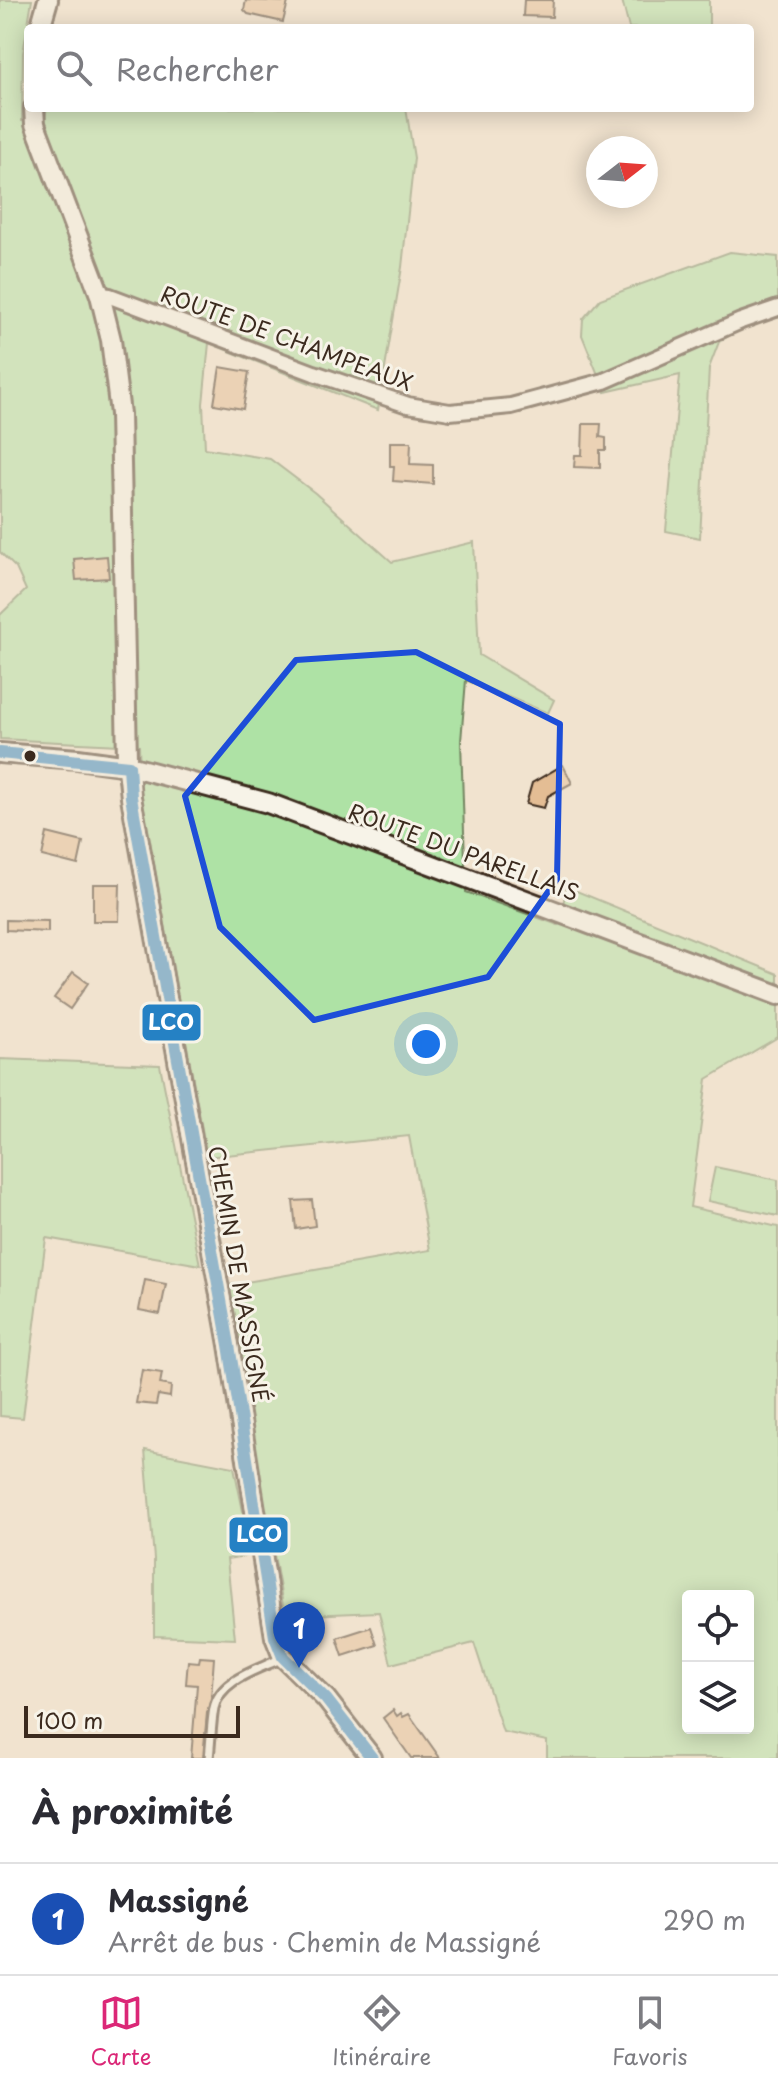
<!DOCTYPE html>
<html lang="fr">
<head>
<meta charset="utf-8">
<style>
	:root { --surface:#fff; --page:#f2f2f3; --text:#2b2b33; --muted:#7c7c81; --line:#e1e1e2; --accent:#db2777 }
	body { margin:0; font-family:"Playpen Sans",sans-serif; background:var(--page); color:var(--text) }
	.controls { position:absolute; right:24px; bottom:24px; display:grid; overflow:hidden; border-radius:8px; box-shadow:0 4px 20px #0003 }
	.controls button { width:72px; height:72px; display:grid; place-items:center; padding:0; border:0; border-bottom:2px solid var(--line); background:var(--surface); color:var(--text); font:40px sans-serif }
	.compass { position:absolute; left:586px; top:136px; width:72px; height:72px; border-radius:50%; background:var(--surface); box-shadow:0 4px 20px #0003; rotate:73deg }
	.scale { position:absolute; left:24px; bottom:20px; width:216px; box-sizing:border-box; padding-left:8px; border:4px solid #3b2a1e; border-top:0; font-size:22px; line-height:28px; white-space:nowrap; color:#3b2a1e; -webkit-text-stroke:6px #f7f3e8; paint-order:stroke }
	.you { position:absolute; left:426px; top:1044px; width:28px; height:28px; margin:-20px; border:6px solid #fff; border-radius:50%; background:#1a73e8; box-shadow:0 0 0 12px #1a73e833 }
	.badge { display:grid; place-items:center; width:52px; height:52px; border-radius:50%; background:var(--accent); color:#fff; font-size:26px; font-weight:700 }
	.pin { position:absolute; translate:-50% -66px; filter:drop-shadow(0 2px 4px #0008) }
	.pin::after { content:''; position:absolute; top:42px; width:28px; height:24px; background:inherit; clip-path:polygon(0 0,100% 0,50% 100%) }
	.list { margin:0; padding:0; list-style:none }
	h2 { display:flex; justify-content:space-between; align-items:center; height:104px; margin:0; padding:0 32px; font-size:34px }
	h2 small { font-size:26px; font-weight:400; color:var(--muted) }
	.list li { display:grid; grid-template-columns:52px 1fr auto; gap:24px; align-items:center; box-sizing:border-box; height:112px; padding:0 32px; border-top:2px solid var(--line) }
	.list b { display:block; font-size:30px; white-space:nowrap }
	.list p { margin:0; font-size:26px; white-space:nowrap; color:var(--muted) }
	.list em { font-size:26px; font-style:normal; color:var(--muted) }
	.icon { flex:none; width:44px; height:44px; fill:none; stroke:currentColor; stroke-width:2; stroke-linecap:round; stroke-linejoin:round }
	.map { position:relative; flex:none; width:778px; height:1758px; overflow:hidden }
	.search { position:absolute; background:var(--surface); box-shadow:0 4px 20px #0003; left:24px; right:24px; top:24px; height:88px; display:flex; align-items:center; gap:20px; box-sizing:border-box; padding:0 28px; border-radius:8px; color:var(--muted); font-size:30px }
	.sheet { height:216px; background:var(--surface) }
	nav { display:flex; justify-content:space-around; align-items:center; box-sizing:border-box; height:112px; border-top:2px solid var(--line); background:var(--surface); font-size:22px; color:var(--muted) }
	nav a { display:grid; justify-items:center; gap:4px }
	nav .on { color:var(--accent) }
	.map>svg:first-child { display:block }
	.green { fill:#aee2a5; stroke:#748662; stroke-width:2; fill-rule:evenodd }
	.building { fill:#e4bd94; stroke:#3b2a1e; stroke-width:2 }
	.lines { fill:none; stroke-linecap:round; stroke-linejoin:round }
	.lane-casing { stroke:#3b2a1e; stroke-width:13 }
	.street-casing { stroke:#3b2a1e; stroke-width:20 }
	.secondary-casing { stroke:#3b2a1e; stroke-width:24 }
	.lane { stroke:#f7f3e8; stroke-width:7 }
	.street { stroke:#f7f3e8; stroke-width:14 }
	.secondary { stroke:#f7f3e8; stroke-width:18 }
	.bus-1-casing { stroke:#f7f3e8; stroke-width:18 }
	.bus-1 { stroke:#2581c4; stroke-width:12 }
	.marked { fill:none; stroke:#1d4ed8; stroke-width:6; stroke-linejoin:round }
	.bus-dot { fill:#3b2a1e; stroke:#f7f3e8; stroke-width:3 }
	.labels { text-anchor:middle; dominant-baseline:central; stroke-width:6; stroke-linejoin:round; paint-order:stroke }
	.street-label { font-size:22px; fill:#3b2a1e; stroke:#f7f3e8 }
	.line-badge { stroke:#f7f3e8; stroke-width:3 }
	.badge-label { font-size:22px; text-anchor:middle; font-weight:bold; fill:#fff }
</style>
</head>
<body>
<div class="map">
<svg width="778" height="1758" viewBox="0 0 778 1758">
	<rect width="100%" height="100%" fill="#f1e3cf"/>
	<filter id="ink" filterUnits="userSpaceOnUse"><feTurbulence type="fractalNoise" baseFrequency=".0125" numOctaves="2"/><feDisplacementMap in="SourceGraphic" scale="16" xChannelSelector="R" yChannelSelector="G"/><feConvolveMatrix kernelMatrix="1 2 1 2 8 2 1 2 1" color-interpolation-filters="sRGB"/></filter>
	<g filter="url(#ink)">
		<path class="green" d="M0,0H32L23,53L22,121L44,122L47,108H406L414,158L402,267L378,410L209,343L203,404L205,448L270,459L315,493L392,562L474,542L479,655L554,700L548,713L466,680L461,741L466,892L558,925L567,887L778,974V1037L707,1079L690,1207L778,1227V1758H547V1741L503,1732L474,1643L391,1664L379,1612L285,1616L252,1434L229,1285L430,1250L409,1136L207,1157L141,792L139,746L0,739V615L26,590L16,568L0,552ZM688,1596H748V1728H688Z
			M622,0H709V28H629Z
			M730,252L778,257V318L752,322L719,342L709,368L700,538L666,531L680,375L605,392L582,335L583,319L600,299Z
			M0,1059L160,1065L200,1265L46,1238L23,1418L0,1416Z
			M715,1167L778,1180V1216L708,1201Z
			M145,1450L234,1467L252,1555L227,1559L235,1639L154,1636V1559Z"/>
		<path class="building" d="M246,0L288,2L283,22L248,14L244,10Z
			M524,0H553L552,17L523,16Z
			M220,367L249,372L243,409L214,404Z
			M583,424H601L600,437L606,438V450H600V468L574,467L575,455H582Z
			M390,442H411L410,464L433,465V484L393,481L394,466H390Z
			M107,556L109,578L76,580L74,559Z
			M563,765L572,783L548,796L544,808L526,804L532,783Z
			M47,833L83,842L78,865L42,856Z
			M93,884H120L119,921H93Z
			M6,920L48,921V932L6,930Z
			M73,972L88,983L70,1009L54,998Z
			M312,1200L315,1226L296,1229L293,1201Z
			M145,1280L166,1284L160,1314L139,1310Z
			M142,1370L162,1373L160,1384L171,1386L170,1397L158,1395L156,1405L136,1403Z
			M371,1627L377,1645L343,1656L337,1638Z
			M200,1657L214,1658L211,1698L207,1713L203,1758H191L197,1685L186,1684L187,1672L188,1661L199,1662Z
			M393,1710L397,1716L401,1713L403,1717L409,1714L440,1758H411L383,1718Z"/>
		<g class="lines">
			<defs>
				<path id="lane" d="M209,1758C211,1742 211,1724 214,1708C220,1679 258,1670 282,1658"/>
				<path id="street" d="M100,295L110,296L314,373L408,405L450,412L511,406L604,381L741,321L778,308"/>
				<path id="secondary" d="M40,28L48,0
					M34,108L35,124L100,295L111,340L120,414L127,759L131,797L229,1345L275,1637L283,1657L326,1699L372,1758
					M0,753L78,759L129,766L268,803L778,995"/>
			</defs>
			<use href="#lane" class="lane-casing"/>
			<use href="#street" class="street-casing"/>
			<use href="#secondary" class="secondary-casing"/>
			<use href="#lane" class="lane"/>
			<use href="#street" class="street"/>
			<use href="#secondary" class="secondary"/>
			<defs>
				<path id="bus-1" d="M0,753L129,766
					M129,766L131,797L229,1345L275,1637L283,1657L326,1699L372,1758"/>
			</defs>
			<use href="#bus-1" class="bus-1-casing"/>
			<use href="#bus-1" class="bus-1"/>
		</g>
	</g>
	<path d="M0 0H778V1758H0ZM416,652L560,724L557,879L488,977L314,1020L220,927L185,796L296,660Z" fill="#f1e3cf" fill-opacity=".55" fill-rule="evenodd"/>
	<path class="marked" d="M416,652L560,724L557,879L488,977L314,1020L220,927L185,796L296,660Z"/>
	<circle class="bus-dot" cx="30" cy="756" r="7"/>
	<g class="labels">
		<g class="street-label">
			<text transform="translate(287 337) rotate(20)">ROUTE DE CHAMPEAUX</text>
			<text transform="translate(464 851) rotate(20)">ROUTE DU PARELLAIS</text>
			<text transform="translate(240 1274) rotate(80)">CHEMIN DE MASSIGNÉ</text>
		</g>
	</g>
	<g class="line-badge">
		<rect x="141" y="1003" width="61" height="39" rx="8" fill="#2581c4"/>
		<rect x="228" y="1516" width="61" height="38" rx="8" fill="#2581c4"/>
	</g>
	<g class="badge-label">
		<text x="171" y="1030">LCO</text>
		<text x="259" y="1542">LCO</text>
	</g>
</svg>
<div class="controls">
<button><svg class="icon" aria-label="locate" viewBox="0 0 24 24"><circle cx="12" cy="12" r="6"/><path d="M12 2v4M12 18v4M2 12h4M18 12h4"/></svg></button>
<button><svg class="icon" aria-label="layers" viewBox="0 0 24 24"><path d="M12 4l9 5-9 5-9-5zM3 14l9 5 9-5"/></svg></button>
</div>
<svg class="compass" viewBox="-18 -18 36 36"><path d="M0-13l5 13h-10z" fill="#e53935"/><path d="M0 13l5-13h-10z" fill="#7c7c81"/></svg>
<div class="scale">100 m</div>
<div class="you"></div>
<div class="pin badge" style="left:299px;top:1668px;background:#1a4fb4">1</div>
<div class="search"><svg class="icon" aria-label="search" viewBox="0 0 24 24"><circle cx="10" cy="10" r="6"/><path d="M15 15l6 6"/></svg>Rechercher</div>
</div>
<section class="sheet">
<h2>À proximité<small></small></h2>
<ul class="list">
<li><span class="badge" style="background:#1a4fb4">1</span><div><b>Massigné</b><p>Arrêt de bus · Chemin de Massigné</p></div><em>290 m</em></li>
</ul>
</section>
<nav>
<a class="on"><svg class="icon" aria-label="map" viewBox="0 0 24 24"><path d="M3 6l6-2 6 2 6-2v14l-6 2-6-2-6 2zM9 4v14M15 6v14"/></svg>Carte</a>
<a><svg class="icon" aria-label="directions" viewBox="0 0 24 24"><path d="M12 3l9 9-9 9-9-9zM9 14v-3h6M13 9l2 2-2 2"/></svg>Itinéraire</a>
<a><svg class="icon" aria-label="saved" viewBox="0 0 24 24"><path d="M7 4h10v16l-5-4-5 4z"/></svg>Favoris</a>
</nav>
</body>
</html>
